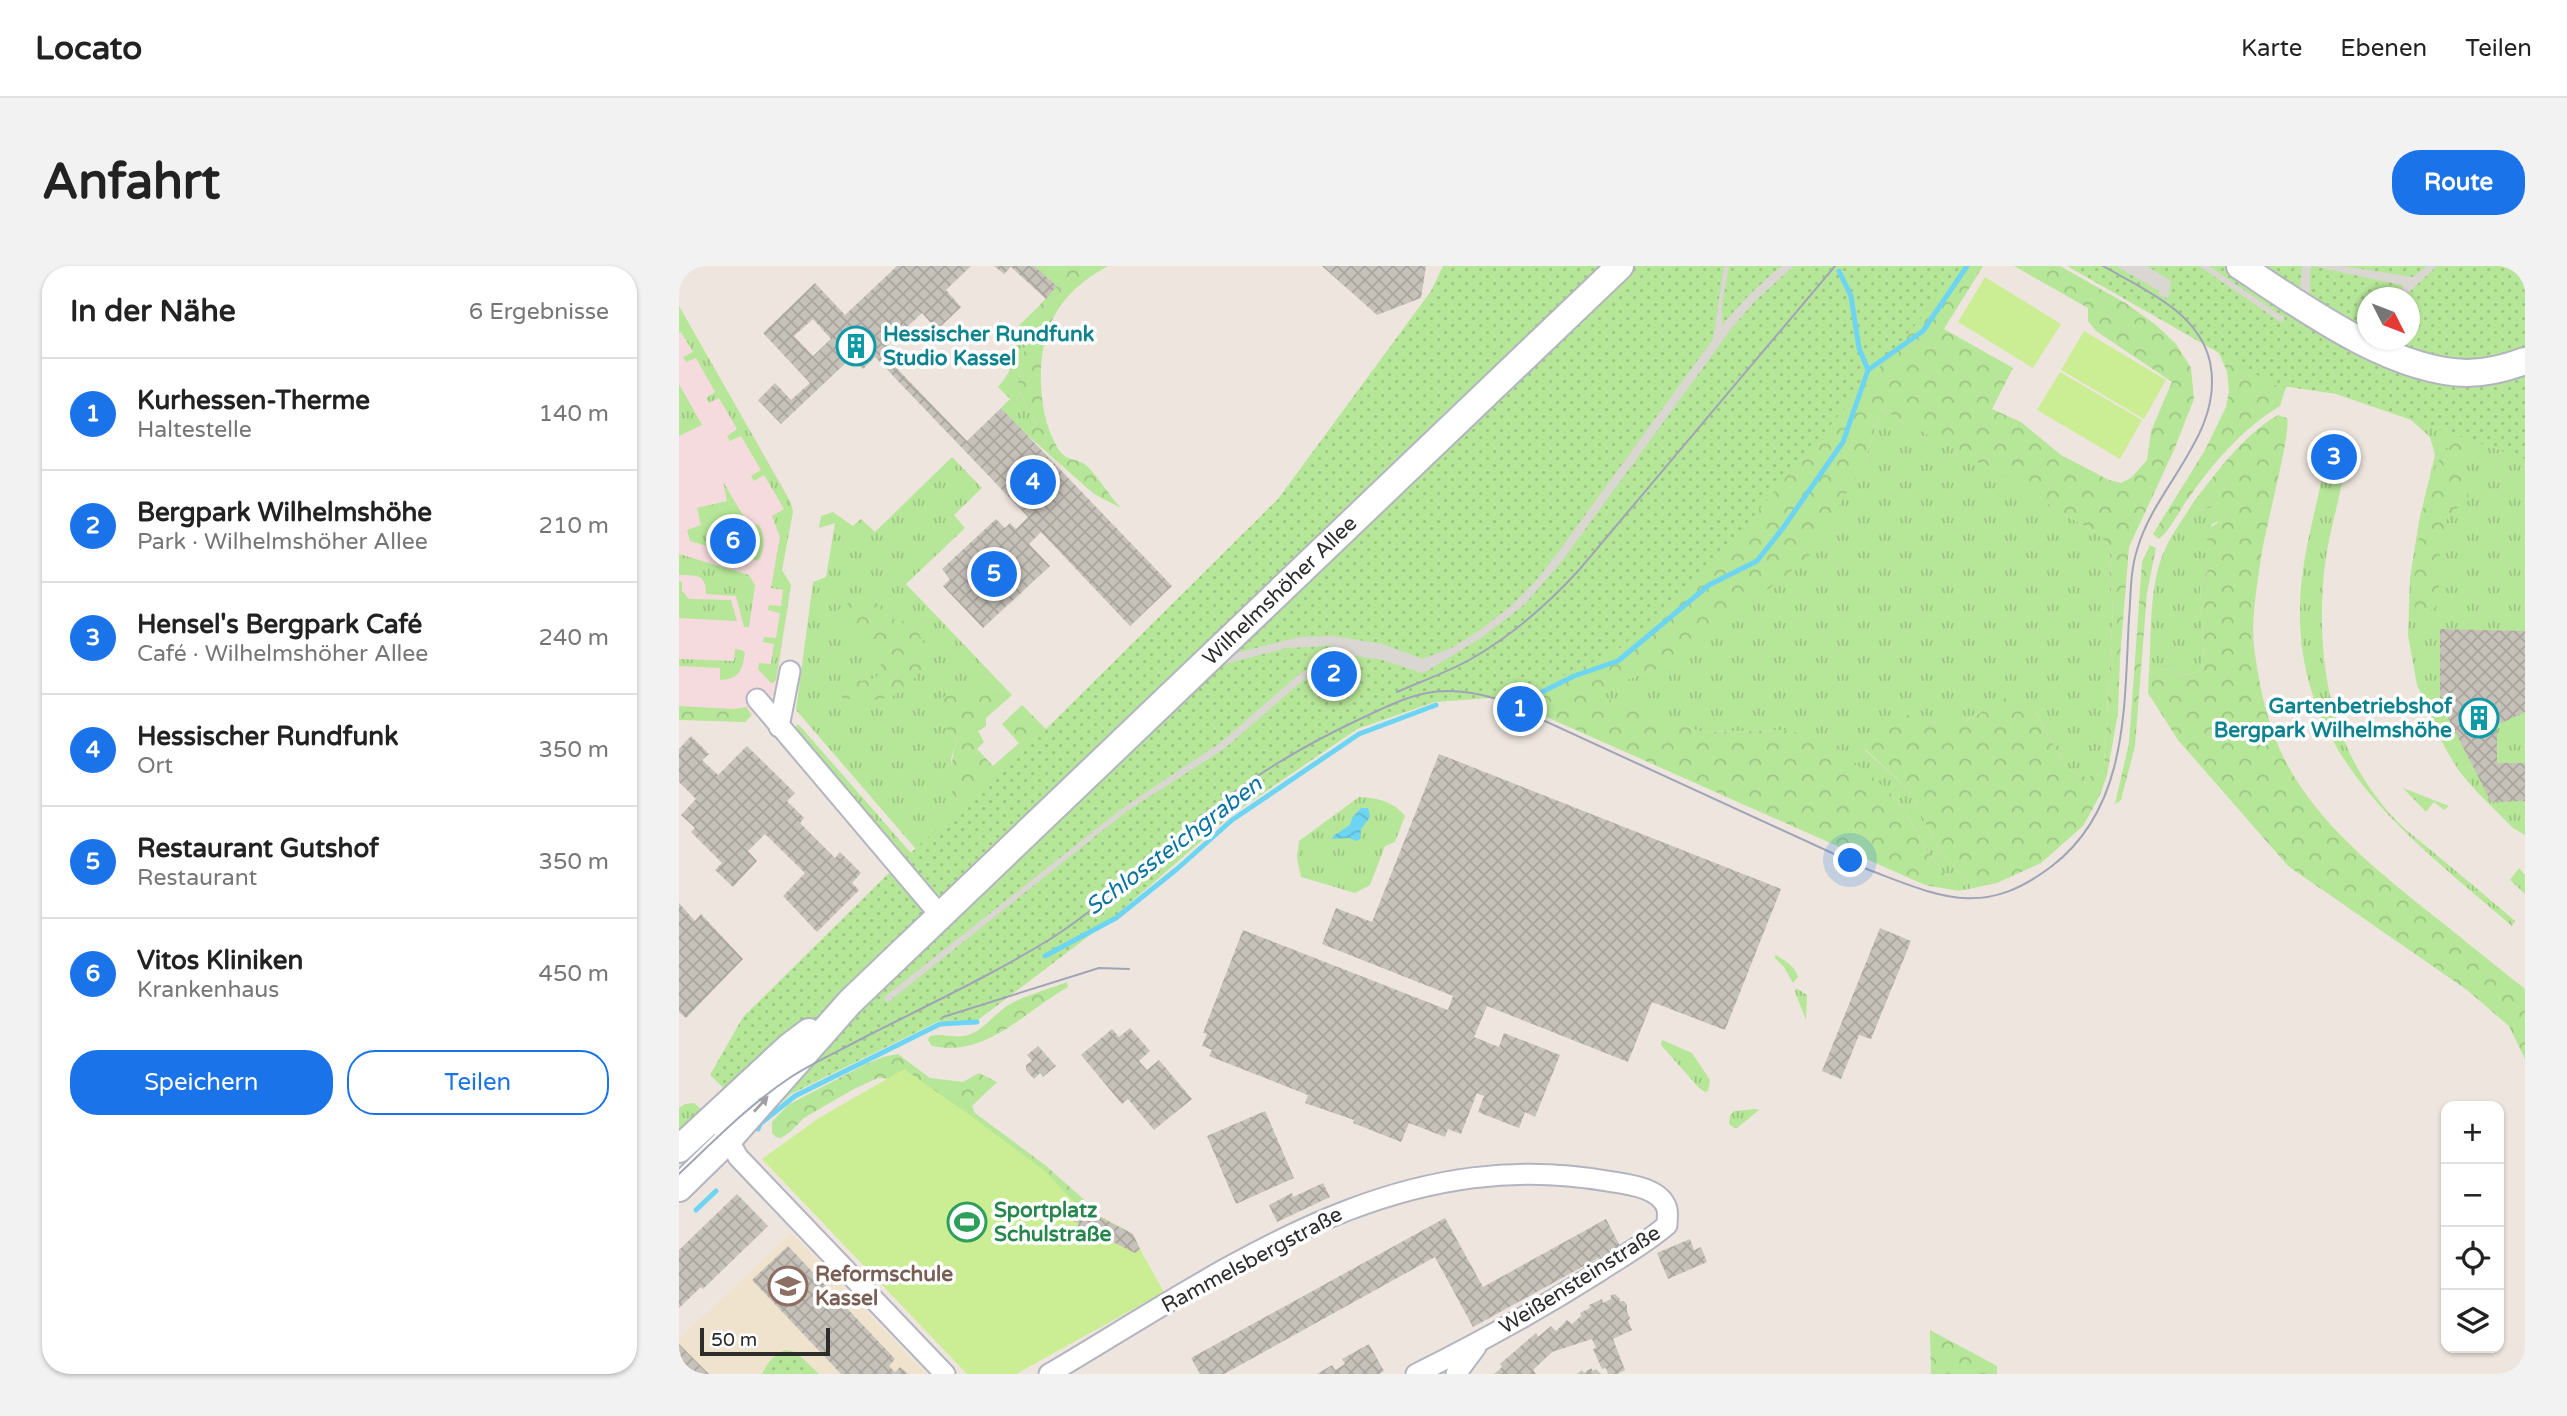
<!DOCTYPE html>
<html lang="de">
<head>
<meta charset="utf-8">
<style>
	:root { --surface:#fff; --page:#f2f2f2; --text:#222; --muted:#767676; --line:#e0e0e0; --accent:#1a73e8 }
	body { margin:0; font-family:"Varela Round",sans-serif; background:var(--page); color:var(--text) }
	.controls { position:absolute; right:21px; bottom:21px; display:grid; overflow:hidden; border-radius:14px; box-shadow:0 2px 5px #0004 }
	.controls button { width:63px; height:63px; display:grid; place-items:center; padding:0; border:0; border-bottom:2px solid var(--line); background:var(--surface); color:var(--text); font:35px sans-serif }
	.compass { position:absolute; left:1678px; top:21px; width:63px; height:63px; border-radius:50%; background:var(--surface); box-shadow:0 2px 5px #0004; rotate:132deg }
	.scale { position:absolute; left:21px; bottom:18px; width:130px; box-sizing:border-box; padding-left:7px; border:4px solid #2c2c2c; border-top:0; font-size:19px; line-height:24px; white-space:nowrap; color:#2c2c2c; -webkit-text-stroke:5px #fff; paint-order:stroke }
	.you { position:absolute; left:1172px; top:595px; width:24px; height:24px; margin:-18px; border:5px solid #fff; border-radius:50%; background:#1a73e8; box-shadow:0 0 0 10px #1a73e833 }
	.badge { display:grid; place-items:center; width:46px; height:46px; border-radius:50%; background:var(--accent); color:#fff; font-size:23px; font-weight:700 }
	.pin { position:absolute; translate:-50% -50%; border:4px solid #fff; box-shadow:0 2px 7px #0006 }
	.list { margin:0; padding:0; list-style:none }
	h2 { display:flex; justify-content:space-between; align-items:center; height:91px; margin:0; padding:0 28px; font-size:30px }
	h2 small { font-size:23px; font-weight:400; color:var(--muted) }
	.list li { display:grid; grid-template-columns:46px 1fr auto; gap:21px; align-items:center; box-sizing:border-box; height:112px; padding:0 28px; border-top:2px solid var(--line) }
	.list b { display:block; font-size:26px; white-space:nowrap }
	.list p { margin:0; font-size:23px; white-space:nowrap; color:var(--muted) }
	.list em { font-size:23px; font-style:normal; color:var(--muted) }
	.actions { display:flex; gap:14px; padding:21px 28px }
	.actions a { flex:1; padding:16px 0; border:2px solid var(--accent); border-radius:28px; text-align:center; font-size:24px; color:var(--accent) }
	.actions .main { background:var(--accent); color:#fff }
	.icon { flex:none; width:38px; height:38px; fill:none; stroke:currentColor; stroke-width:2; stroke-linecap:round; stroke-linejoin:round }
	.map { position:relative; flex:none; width:1846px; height:1108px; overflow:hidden; border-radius:28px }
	header { display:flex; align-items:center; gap:42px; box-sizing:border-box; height:98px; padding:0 35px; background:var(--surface); border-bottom:2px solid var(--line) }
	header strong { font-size:33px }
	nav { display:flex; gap:38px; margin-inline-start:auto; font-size:24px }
	.intro { display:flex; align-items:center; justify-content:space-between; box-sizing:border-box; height:168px; padding:0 42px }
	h1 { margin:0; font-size:49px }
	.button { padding:18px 32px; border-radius:28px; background:var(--accent); color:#fff; font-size:24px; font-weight:700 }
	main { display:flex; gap:42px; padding:0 42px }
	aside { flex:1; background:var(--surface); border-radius:28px; box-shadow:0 2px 5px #0004 }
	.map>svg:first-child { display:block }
	.education { fill:#f0e3cd }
	.medical { fill:#f5dbdd }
	.grass { fill:url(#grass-tufts) }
	.forest { fill:url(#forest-crowns) }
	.park { fill:url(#park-dots); fill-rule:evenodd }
	.pitch { fill:#cbee94 }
	.plaza { fill:#dad6d1 }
	.water { fill:url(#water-waves) }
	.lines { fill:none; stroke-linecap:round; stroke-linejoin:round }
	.stream { stroke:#6dd5f3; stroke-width:5 }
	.building { fill:url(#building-cross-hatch); fill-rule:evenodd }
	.street-casing { stroke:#b2b5c0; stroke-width:23 }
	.secondary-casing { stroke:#b2b5c0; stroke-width:30 }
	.street { stroke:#fff; stroke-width:19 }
	.secondary { stroke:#fff; stroke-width:26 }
	.tram { stroke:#a0a4b7; stroke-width:2 }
	.oneway { fill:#a0a0a0 }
	.labels { text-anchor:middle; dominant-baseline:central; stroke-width:7; stroke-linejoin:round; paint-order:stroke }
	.culture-label { font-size:21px; font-weight:bold; fill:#0d838f; stroke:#fff; text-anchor:start }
	.street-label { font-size:21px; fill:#2c2c2c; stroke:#fff }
	.leisure-label { font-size:21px; font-weight:bold; fill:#27864d; stroke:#fff; text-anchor:start }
	.education-label { font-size:21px; font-weight:bold; fill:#785e54; stroke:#fff; text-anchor:start }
	.water-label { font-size:23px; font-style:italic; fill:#0974a3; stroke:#fff }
</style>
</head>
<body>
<header>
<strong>Locato</strong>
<nav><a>Karte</a><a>Ebenen</a><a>Teilen</a></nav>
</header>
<div class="intro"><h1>Anfahrt</h1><a class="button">Route</a></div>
<main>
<aside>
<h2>In der Nähe<small>6 Ergebnisse</small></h2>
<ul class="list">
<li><span class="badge">1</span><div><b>Kurhessen-Therme</b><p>Haltestelle</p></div><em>140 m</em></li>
<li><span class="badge">2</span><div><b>Bergpark Wilhelmshöhe</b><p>Park · Wilhelmshöher Allee</p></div><em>210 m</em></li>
<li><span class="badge">3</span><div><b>Hensel's Bergpark Café</b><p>Café · Wilhelmshöher Allee</p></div><em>240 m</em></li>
<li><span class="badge">4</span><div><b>Hessischer Rundfunk</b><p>Ort</p></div><em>350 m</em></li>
<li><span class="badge">5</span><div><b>Restaurant Gutshof</b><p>Restaurant</p></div><em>350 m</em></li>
<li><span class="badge">6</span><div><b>Vitos Kliniken</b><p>Krankenhaus</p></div><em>450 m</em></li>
</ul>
<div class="actions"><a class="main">Speichern</a><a>Teilen</a></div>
</aside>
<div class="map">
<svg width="1846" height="1108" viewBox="0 0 1846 1108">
	<defs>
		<pattern id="grass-tufts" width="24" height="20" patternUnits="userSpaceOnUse" patternTransform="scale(1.75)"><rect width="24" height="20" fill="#b6e698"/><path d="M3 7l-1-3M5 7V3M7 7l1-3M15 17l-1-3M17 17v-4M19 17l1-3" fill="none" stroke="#9dc583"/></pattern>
		<pattern id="forest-crowns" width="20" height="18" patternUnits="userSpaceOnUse" patternTransform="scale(1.75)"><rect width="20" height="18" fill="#b6e698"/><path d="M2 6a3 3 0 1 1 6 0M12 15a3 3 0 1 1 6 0" fill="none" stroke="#9dc583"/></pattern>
		<pattern id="park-dots" width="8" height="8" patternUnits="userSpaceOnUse" patternTransform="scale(1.75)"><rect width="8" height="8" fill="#b6e698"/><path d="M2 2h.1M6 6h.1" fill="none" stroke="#9dc583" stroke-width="1.8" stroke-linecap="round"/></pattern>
		<pattern id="water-waves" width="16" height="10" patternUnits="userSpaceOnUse" patternTransform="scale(1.75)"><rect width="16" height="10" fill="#6dd5f3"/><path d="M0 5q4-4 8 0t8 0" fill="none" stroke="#5fb7d0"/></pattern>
		<pattern id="building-cross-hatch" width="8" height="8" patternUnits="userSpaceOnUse" patternTransform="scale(1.75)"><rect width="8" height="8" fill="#c6c1b9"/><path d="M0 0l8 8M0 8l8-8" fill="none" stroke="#aaa69f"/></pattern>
	</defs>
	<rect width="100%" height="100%" fill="#eee6de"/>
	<path class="education" d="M112,967L248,1108H0V1073Z"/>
	<path class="medical" d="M0,40L104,221L114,246L103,304L112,319L97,426L66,456L0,454Z"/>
	<path class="grass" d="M0,40L112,237L114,246L103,304L112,319L97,414L93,418L79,403L80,397L92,398L95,378L84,376L85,371L97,372L101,347L89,344L90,339L102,340L104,324L92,322L101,271L93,250L105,243L85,209L75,215L72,210L82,204L62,170L51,175L48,170L58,163L40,132L30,137L27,132L36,126L17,92L7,96L4,91L14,86L2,66L0,67Z
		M359,41L346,81L338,122L357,158L346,167L322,142L331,133L319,121C334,105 339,86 333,66Z
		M1846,117V569L1834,562L1798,526L1780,505L1766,482L1738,419L1729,369L1731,312L1740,255L1756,189L1751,171L1730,152Z
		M0,118L23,159L0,170Z
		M1202,143L1347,222L1381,246L1418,267L1429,279L1433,290L1430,303L1434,341L1425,502L1422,509L1406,511L1388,503L1355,443L1301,446L1283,457H1259L1217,447L1186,484L1229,523L1260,583L1294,622L1280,625L1252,591L1223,540L1211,526L1104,464L1023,466L911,427L996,396L1186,196Z
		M273,191L303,222L275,249L286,262L227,318L333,429L316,422L269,465L278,473L272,493L281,548L267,618L117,444L134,316L147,311L156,257L140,262L142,250L154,246L174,260L182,253L196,266Z
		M1644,208L1656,211L1663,217C1657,246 1648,277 1645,306C1637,397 1651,482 1714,551C1726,564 1741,575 1754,586C1782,609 1809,632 1836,655L1833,660C1730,571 1617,491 1621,339C1622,294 1635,251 1644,208Z
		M44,216L71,261L79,258C87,269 86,284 79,295L11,275L8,264L22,259L18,242L48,235Z
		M1513,238L1521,244L1536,241L1543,245L1544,254L1533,258L1528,273C1538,281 1541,285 1540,299L1529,304L1521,317L1525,394L1520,405L1508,409L1484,403L1470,407C1473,367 1469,318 1487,281C1494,266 1505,252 1513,238Z
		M0,288L70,309L76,319L70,361H65L57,330L27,328C27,307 17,310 0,309Z
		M0,315L3,316V325L10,333L52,334L58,355L0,352Z
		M56,383L63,384L66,387C63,404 61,413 41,414V402L0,400V393L55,395Z
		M118,458L121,460L260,619L253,621L119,470L116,464Z
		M1724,522L1770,540L1765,544L1755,536L1747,546Z
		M680,531C698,532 714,535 726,550L716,576L706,580L691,619L676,627L622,611L618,592L620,575Z
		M1840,602L1846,609V628L1831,614Z
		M1097,689C1106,695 1116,700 1119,711L1114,717L1105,701L1095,691Z
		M1117,722L1128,729L1127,754L1116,726Z
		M983,774L1013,787L1031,814L1029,825L1026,826L1020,822L982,779Z
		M15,837L22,843L20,852L0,872V842L6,838Z
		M1076,843L1080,844L1058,862H1055L1050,858L1051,849L1055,845Z"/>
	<path class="forest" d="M355,0H429C379,27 360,63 362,119C363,141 367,161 378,181C387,197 398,191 408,200C420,212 430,229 442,242L415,228L346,167L357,158L338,122L346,81L359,41L378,20Z
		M1263,0H1304L1265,63L1334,102L1313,143L1342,156L1382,189L1430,214L1442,217L1452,212L1468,194L1472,165L1493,116L1417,65L1409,55V42L1335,0H1381L1448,38L1477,59L1497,78L1512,102L1515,133L1495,184L1450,281L1441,392L1439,447L1428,509L1421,529L1404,560L1362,597L1318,617L1294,622L1260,583L1229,523L1186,483L1184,472L1195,460L1217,446L1259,457H1283L1330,430L1355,443L1388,503L1406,511L1422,509L1425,502L1434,341L1430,303L1433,290L1429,279L1418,267L1381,246L1346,222L1202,143L1186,196L1129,292L996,396L912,427L1023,466L1104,464L1140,470L1161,484L1211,526L1223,540L1252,591L1280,625L1246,619L827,433L832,425Z
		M1535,75L1615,96L1601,140C1563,163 1534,197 1509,233C1499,246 1492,263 1480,273L1474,268L1526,184L1547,141L1550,125L1548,106Z
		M1599,149L1608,152C1613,165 1585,267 1582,292C1578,321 1572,352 1575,381C1579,411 1585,442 1595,469C1623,545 1690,598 1751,647C1783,672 1814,698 1846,723V793L1830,760L1788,724L1609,600L1499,474L1469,427L1470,407L1484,403L1508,409L1520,405L1525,394L1521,317L1529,304L1540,299C1541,285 1538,281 1527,273L1526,265L1543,254V246L1535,241L1521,244L1513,238C1538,206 1563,170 1599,149Z
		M1772,163L1786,169L1788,188L1784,213L1788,219L1790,234C1783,241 1774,242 1769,251C1766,254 1760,297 1759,304C1758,323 1769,345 1741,347L1736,342L1733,328C1740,287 1740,204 1774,178Z
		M1471,279L1477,282L1468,327L1456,480L1442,534L1436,538L1450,477L1463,296Z
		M193,332L209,352L234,357L245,378L247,397C219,436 209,436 163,432L158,418L169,408L182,415L197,412L202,400L192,379L176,373L156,353C159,334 177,336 193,332Z
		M316,422L333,429L307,452V460L299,465L305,476L298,483L314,500L340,477L323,458L343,439L367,463L281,549C268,528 271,496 278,473L269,465L258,443L263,431L275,429L284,433L290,424Z
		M0,440L54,443L67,441L73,449L66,456L0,454Z
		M388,716L389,721C346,745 307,792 253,780L249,774L251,770C264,767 276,773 289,769C305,764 314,749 328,740C343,730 371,723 388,716Z
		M219,788L251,812L284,816L300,807L318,816L293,840L296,847L366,899L410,938L392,942L229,814L199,812L173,824L125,852L111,866L102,872L97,871L93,867V856L109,839L187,798L204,791Z
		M1251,1064L1318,1100V1108H1252Z"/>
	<path class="park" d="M764,0H1286L1022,312L935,387L838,430L756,436L678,463L551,550L435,651L299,754L260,755L112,828L80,856L31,809L64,751L212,605L367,463L599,233L752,25Z
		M1388,0H1846V193L1657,128L1596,119ZM1688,32H1730V74H1688Z
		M106,1084L117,1086L140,1108H83C89,1096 94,1089 106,1084Z"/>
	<path class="pitch" d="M1306,11L1382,58L1354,102L1279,56Z
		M1405,65L1487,114L1465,153L1382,104Z
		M1381,106L1463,154L1441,193L1358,144Z
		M225,803L288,847L366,905L393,934L452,967L485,1026L337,1108H288L83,893L140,852Z"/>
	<path class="plaza" d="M1045,0H1050L1043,40V59L1069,30L1095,6L1103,0H1115L1076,35L1053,62L883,295L846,338L802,372L748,405L743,407L704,394L677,390L646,401L622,416L545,483L448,545L208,737L204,732L445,541L541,477L619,409L662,384L651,380L608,382L542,399L556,384L561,386L620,371L654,370L704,378L743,393L772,382L797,367L832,340L856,316L880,285L1034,73Z
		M1437,0H1468L1492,15L1489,33L1479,28L1480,25Z
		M1520,0H1530L1606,52L1603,57Z
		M1623,0H1663L1734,11L1748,0H1758L1725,31H1715L1724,22L1722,19L1634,0L1631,3V26L1634,36L1621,25Z"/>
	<path class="water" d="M682,542H689L691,551L682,563L681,573L677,575L670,572L653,573L654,570L671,559L673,552Z"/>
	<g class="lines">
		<path class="stream" d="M1189,104L1244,65L1288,0
			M845,435L895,410L939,395L1030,319L1078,295L1104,262L1164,176L1189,104L1180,82L1172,30L1160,5
			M366,690L437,652L498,603L553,554L680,468L757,439
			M79,863L81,858L116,830L261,758L298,756
			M17,944L37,925"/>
	</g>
	<path class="building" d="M218,0H292L267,24L282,41L258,64L243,47L202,86L288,175L322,142L493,320L451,360L362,266L350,278L371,300L304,362L264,320L271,313L263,303L317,253L326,262L331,257L337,263L349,251L196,91L184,103L172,92L102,158L79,134L96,117L112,134L131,117L84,67L136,17L166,49ZM134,53L152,73L134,90L115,70Z
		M315,0H355L378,20L367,33L332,1L325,8Z
		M643,0H747L742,32L698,49Z
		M1646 191a9 9 0 1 1 18 0a9 9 0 1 1-18 0Z
		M1761,363L1846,365V446L1818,459V497H1846V535L1812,536L1761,436Z
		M12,470L30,488L23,494L39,509L68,480L116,527L108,535L125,552L121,557L156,592L161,586L182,607L173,617L180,624L138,666L104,630L126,607L86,568L69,585L78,595L54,621L36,604L43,597L12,566L16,562L2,549L17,533L0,516V483Z
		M760,488L1102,623L1046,764L973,736L949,796L808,740L795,771L820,781L825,767L881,789L856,851L846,846L840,862L799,846L805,830L798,827L782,868L769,863L766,871L730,857L722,876L674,857L675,854L626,837L629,829L530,790L533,784L523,780L528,768L524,767L564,664L769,744L774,730L643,678L657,642L693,656Z
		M0,637L16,655L22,648L64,693L7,752L0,746Z
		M1201,662L1232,675L1192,773L1180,769L1162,813L1143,805Z
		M451,762L471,785L460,795L468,804L480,794L513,833L475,864L449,833L443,838L402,789L433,763L440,771Z
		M359,780L377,800L364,811L361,807L355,813L347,804V799L353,795L348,789Z
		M586,845L615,912L557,938L528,870Z
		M644,917L651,931L598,956L590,939L613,927L614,931Z
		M58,928L89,960L24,1023L22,1021L0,1042V984Z
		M402,941L454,968L461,983L456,987L416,967L414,970L398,962L400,957L394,955Z
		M766,952L804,1021L927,953L941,980L794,1061L756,991L545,1108H521L512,1092Z
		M1011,973L1015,984L1022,981L1028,996L989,1013L978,987Z
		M109,980L216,1093L210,1100L216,1106L221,1101L229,1108H162L73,1014Z
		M936,1028L941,1033L940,1035H945L948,1039V1046L951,1052L949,1055L953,1064L934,1073L946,1104L938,1108H929L927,1102L923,1103L914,1083L917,1082L913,1073L873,1086L854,1104L857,1108H815L823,1101L821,1098L857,1067L859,1071L872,1060L877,1065L888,1054L893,1058L902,1050L901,1047L911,1042L910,1039L923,1033L924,1037L932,1033V1029Z
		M0,1078L30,1108H0Z
		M690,1078L705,1105L700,1108H638L653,1099L656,1104L666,1098L663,1093Z
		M912,1102L914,1105L917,1103L922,1108H898L903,1104L905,1107Z"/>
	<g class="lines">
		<defs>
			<path id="street" d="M78,433L261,649
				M100,461L111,405
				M43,862L59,891L266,1108
				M370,1108C545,1005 713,877 928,915C947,918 982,921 988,943C989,947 988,955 988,959C967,977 944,990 921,1005C861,1043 800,1077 737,1108
				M777,1108L797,1081"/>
			<path id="secondary" d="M1561,0C1622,40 1712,106 1788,107C1809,107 1827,102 1846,95
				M0,883L110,781L130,766
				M0,922L50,873L171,736L941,0"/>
		</defs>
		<use href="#street" class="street-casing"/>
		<use href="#secondary" class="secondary-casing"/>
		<use href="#street" class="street"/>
		<use href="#secondary" class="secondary"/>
		<path class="tram" d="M718,426C743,415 769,406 792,393C834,369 868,339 900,304L1156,0
			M264,751L420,702L450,703
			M0,908C36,874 71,838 112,811C135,796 162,784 186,771C249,739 313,709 373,672C421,641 461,602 504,565C557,521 615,484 677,455C731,429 758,415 818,433L1190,604C1262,631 1304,653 1373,600C1450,541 1445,440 1450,352C1452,329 1451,306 1458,284C1476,219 1546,168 1531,96C1520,46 1464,23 1424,0"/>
	</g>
	<defs><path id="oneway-solid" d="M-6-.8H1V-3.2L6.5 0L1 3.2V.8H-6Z" transform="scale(1.75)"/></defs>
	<use class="oneway" href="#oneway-solid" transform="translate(82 838) rotate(-48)"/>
	<defs>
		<symbol id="building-ring" viewBox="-11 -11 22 22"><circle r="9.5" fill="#fff" stroke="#0f9aa8" stroke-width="1.5"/><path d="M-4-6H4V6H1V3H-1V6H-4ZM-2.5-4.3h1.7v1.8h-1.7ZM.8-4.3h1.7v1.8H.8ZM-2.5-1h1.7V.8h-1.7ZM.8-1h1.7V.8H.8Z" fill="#0f9aa8"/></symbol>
		<symbol id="stadium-ring" viewBox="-11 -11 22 22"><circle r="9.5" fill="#fff" stroke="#2e9e5b" stroke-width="1.5"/><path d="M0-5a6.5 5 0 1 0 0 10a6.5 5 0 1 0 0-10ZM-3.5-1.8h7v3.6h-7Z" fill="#2e9e5b"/></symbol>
		<symbol id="school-ring" viewBox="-11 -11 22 22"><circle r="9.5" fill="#fff" stroke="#8d6e63" stroke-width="1.5"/><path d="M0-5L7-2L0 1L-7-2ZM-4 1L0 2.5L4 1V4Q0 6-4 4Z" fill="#8d6e63"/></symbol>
	</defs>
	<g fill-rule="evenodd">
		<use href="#building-ring" x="155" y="58" width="44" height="44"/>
		<use href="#building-ring" x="1778" y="430" width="44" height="44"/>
		<use href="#stadium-ring" x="266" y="934" width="44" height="44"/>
		<use href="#school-ring" x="87" y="998" width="44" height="44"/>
	</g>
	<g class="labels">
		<g class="culture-label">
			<text x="204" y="68">Hessischer Rundfunk<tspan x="204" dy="24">Studio Kassel</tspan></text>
			<text x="1773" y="440" text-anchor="end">Gartenbetriebshof<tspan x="1773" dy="24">Bergpark Wilhelmshöhe</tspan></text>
		</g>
		<g class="street-label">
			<text transform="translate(601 325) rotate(-44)">Wilhelmshöher Allee</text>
			<text transform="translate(573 994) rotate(-28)">Rammelsbergstraße</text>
			<text transform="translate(901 1014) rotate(-32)">Weißensteinstraße</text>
		</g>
		<g class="leisure-label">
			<text x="315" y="944">Sportplatz<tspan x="315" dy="24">Schulstraße</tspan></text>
		</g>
		<g class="education-label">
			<text x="136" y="1008">Reformschule<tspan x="136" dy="24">Kassel</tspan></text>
		</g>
		<g class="water-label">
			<text transform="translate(495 580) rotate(-37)">Schlossteichgraben</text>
		</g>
	</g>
</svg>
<div class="controls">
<button>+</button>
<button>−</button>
<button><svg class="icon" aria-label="locate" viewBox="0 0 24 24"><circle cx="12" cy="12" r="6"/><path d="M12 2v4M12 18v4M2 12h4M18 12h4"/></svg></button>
<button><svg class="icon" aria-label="layers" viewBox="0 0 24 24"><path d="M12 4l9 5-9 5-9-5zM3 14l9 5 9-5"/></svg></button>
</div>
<svg class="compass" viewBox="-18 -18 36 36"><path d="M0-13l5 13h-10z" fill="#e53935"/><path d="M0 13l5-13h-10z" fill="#767676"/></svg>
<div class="scale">50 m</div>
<div class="you"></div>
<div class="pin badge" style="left:841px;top:443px">1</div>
<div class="pin badge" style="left:655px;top:408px">2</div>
<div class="pin badge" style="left:1655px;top:191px">3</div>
<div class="pin badge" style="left:354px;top:216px">4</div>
<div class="pin badge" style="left:315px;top:308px">5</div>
<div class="pin badge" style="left:54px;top:275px">6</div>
</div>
</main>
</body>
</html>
